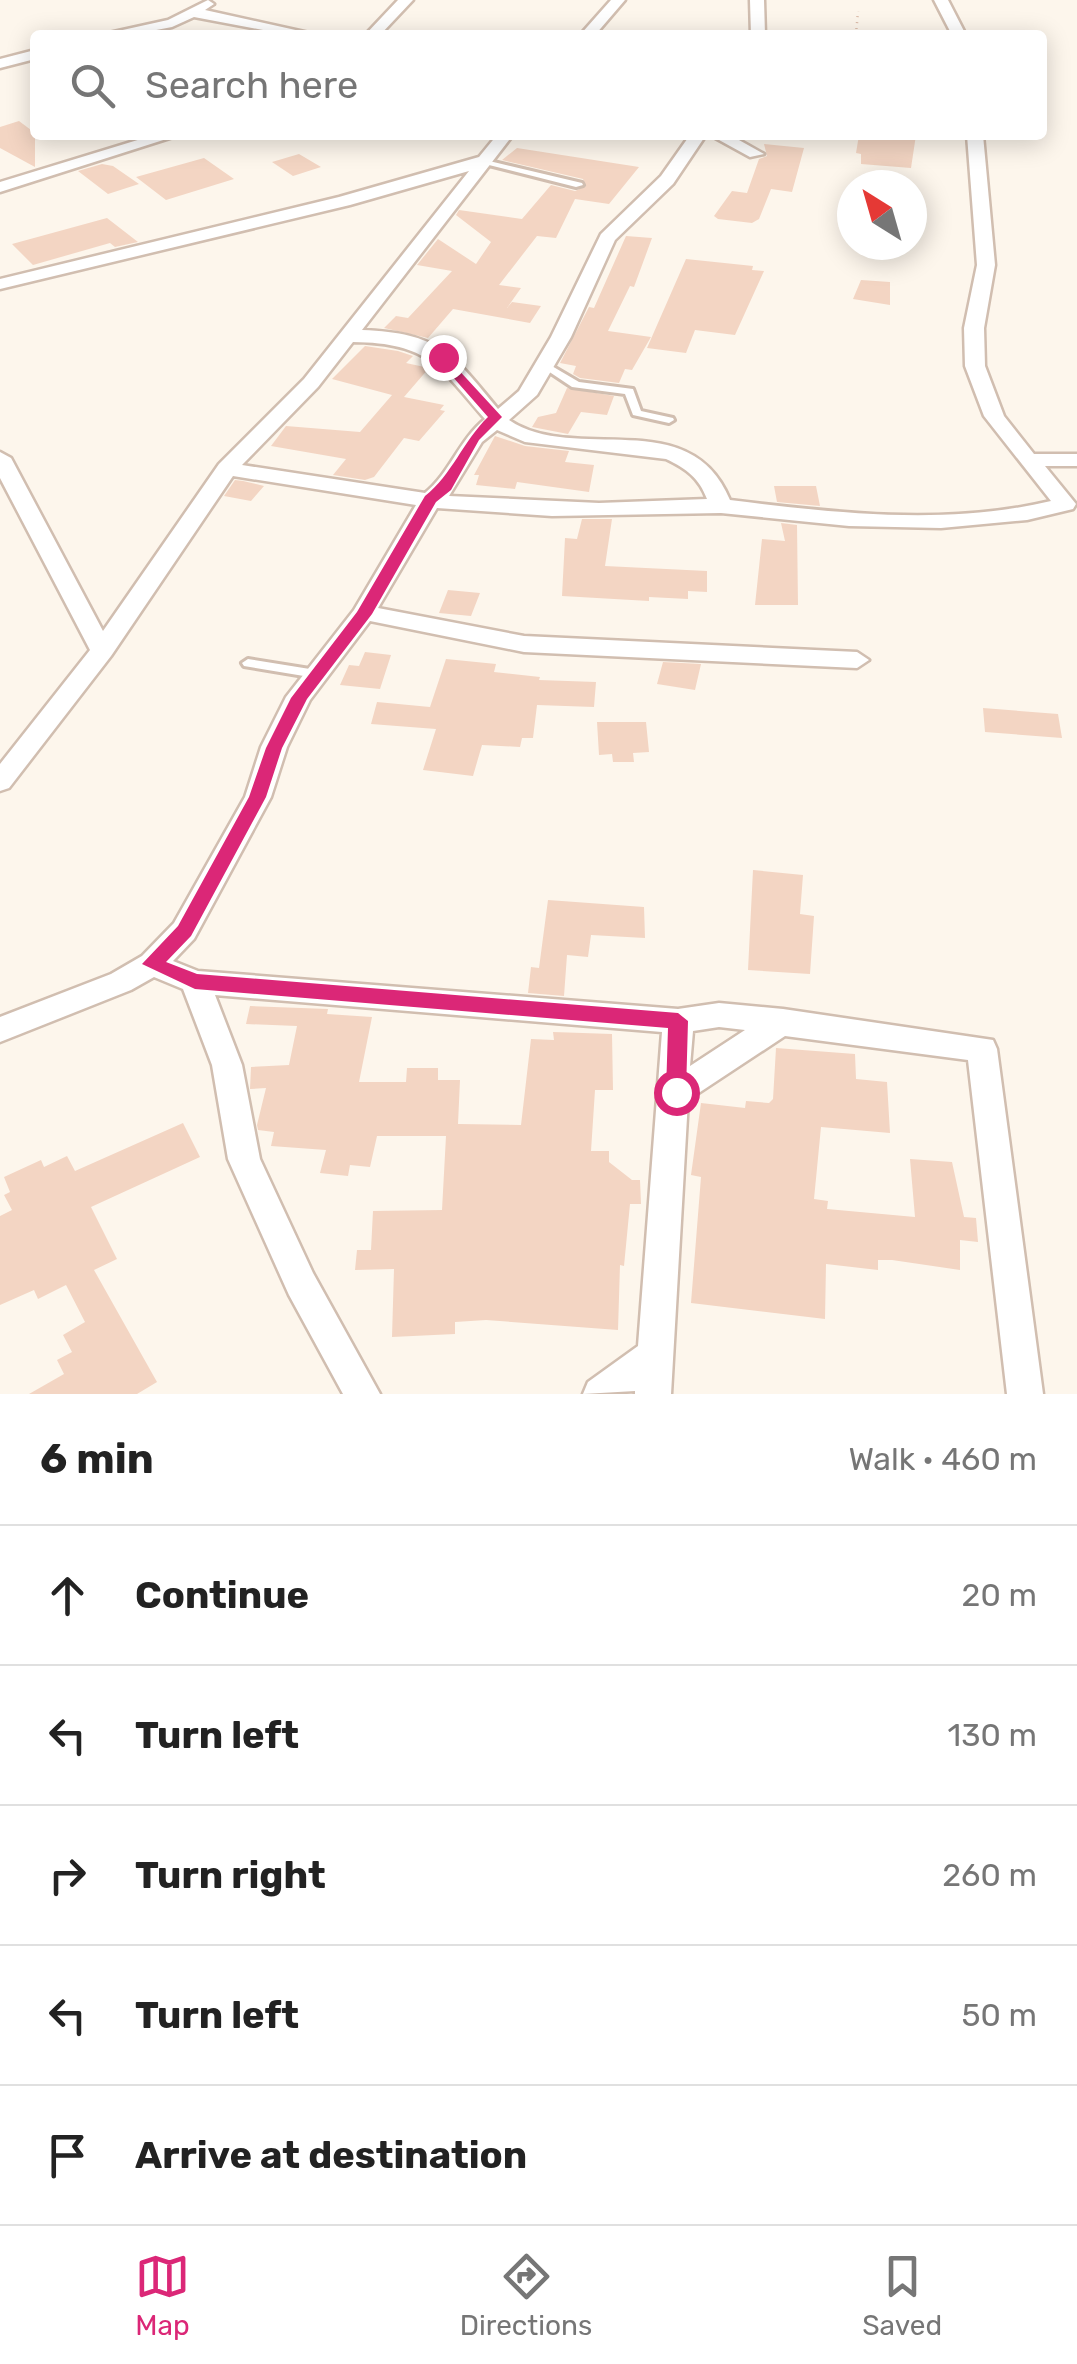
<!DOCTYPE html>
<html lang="en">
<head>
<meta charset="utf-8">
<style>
	:root { --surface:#fff; --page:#f6f6f6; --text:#222; --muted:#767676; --line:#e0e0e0; --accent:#db2777 }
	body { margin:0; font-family:Rubik,sans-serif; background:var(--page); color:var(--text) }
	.compass { position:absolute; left:837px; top:170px; width:90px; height:90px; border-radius:50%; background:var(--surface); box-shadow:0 5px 25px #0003; rotate:323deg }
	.stop { position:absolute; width:30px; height:30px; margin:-22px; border:8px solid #db2777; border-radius:50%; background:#fff }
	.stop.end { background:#db2777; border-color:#fff; box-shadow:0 2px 10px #0008 }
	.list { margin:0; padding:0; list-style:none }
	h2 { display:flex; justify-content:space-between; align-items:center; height:130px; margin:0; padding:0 40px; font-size:42px }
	h2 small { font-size:32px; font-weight:400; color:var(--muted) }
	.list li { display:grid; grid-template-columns:65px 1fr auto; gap:30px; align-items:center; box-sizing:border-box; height:140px; padding:0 40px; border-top:2px solid var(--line) }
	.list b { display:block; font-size:38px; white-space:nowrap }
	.list em { font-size:32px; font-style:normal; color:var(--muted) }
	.icon { flex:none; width:55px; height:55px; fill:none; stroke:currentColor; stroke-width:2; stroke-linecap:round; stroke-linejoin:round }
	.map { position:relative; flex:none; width:1077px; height:1394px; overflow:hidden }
	.search { position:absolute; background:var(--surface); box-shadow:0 5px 25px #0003; left:30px; right:30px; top:30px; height:110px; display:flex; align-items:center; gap:25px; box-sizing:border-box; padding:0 35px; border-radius:10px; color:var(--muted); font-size:38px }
	.sheet { height:830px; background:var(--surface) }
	nav { display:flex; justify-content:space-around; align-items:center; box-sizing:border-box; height:140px; border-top:2px solid var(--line); background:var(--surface); font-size:28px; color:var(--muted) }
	nav a { display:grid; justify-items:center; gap:5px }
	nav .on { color:var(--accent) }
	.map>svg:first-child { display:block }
	.building { fill:#f3d5c3 }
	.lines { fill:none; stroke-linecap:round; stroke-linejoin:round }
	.lane-casing { stroke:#d1beb0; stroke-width:6 }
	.street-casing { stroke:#d1beb0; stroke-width:5 }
	.path { stroke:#d9b8a5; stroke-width:2.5; stroke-dasharray:1 5; stroke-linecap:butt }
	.lane { fill:#fff; fill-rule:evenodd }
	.street { fill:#fff; fill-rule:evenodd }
	.route { fill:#db2777 }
</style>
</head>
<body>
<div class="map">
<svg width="1077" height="1394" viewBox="0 0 1077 1394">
	<rect width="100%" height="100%" fill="#fdf6ec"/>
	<path class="building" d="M19,121L35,133V167L0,148V127Z
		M859,135H916L911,168L861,164V154L856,153Z
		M764,144L804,148L792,192L771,189L759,219L752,223L718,219L714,216L732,191L747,193L759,159L767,156Z
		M517,148L639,167L609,204L575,199L556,238L537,236L499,285L521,288L507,308L512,302L541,306L530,323L453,309L428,338L384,328L396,316L408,318L452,271L417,265L438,239L476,264L491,242L456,215L459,210L522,219L551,185L575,191L586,186L583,179L502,160Z
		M299,154L321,167L293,176L272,162Z
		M204,158L234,179L166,200L136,177Z
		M102,164L113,166L139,184L108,194L78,171Z
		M107,218L138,242L115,247L110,243L33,265L12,244Z
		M626,236L652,238L634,287L630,286L608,331L651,337L632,370L625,369L619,383L580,378L573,374L576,366L560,363L589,307L594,308Z
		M686,259L753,266L752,270L764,271L735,335L695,330L686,353L647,348Z
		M861,280L890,282V305L853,299Z
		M365,346L398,351L413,356L406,363L429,368L404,397L444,405L440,410L445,411L419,441L404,438L374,477L365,480L333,475L346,459L271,446L286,426L360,432L392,395L332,379Z
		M567,388L614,396L607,415L581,412L568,434L532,427L538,417L556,413Z
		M495,436L525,446L569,451L565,462L594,465L589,492L517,482L515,489L476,485L479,475H474Z
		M235,480L243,481L264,486L251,501L224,496Z
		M774,486H816L820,506L777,502Z
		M582,519H612L605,566L707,571V592L688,591V599L649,597V601L562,596L565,538L577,539Z
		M781,523L797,525L798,605H755L762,539L785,541Z
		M448,590L480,593L471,616L439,613Z
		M365,652L391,655L380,689L340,685L349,665L359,666Z
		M446,659L496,664L494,672L540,677L539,680L596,682L594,707L537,705L533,738H522L520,747L482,745L473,776L423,770L436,729L371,724L377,702L430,707Z
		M663,662L701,664L695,690L657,684Z
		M983,708L1058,714L1062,738L985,732Z
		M597,722H646L649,752L633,753L634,762H613L612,754L599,755Z
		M753,870L803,875L800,914L814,916L810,974L748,970Z
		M548,900L644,907L645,938L591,935L588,957L567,955L564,996L528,993L531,967L539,968Z
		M250,1006L328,1009L327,1014L372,1017L359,1082H406L407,1068H438V1080H460L458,1124L521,1125L531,1039L554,1040L553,1032L612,1034L613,1090H595L591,1151H609V1162L632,1180H640L641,1204H630L624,1266L620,1265L618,1330L486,1320L455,1322V1334L392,1337L394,1269L355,1270L357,1250H371L373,1211L442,1210L446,1136H377L370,1167L350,1165L348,1176L320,1173L326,1150L271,1146L274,1132L258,1130L257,1125L266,1088L250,1089L251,1067L289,1065L297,1026L246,1024Z
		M776,1048L855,1054L856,1079L887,1082L890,1133L821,1127L814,1199L828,1201L827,1209L915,1217L910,1159L952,1162L964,1217L976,1218L978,1242L960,1240V1270L892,1260H878V1270L826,1264L825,1319L691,1303L701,1177L691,1175L701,1103L745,1108L746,1101L769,1103L773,1099Z
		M183,1123L200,1157L91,1207L117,1259L94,1270L157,1382L137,1394H29L64,1374L57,1360L72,1352L63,1335L85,1322L66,1285L38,1299L34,1290L0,1305V1216L12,1210L4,1195L10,1192L4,1177L41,1160L44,1167L67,1156L75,1171Z"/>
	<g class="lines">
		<defs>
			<path id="lane" d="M481,159L582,183L583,185L576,187L481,163Z
				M545,362L579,382L633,389L641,411L673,418L674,420L669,423L633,415L625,394L572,387L542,367L540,365Z
				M248,659L316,670L322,674L316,678L244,666L242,663Z"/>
			<path id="street" d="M208,0L214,4L205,10L318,35H289L194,17L172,27L130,35H100L168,20Z
				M398,0H413L380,35H365Z
				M611,0H625L595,35H580Z
				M750,0H764L765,35H751Z
				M934,0H948L966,35H952Z
				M35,50V59L0,68V59Z
				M154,135H179L0,192V182Z
				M497,135H513L362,330C439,333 452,353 498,409L519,391L551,337L601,234L661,176L690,135H706L673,184L615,240L571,337L537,395L509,420C575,465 690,402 730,500C835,513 946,526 1051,501L984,416L965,366L964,328L977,265L967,135H983L995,265L984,328L985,366L1004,416L1034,454H1077V466H1045L1076,504L1073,509L1027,520L941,528L849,526L721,513L552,516L437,508L378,608L524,636L857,652L869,660L857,668L524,652L370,621L310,700L287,747L271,797L194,939L173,961L198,971L678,1009L719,1003L783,1009L993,1040L997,1049L1043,1394H1007L968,1060L785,1036L688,1100L671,1394H635V1391L583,1394L588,1382L638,1346L662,1032L215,995L242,1065L260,1159L313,1273L380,1394H343L289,1295L228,1159L212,1065L183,989L154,977L131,990L0,1042V1017L111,974L142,956L174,923L245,797L261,747L286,697L354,610L416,505L233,476L111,656L9,788L0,791V764L90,650L0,478V452L11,458L103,631L219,464L304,379L469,171L350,205L0,289V279L339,197L479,157ZM353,342C429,343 439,366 485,419C459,440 450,473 425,493L242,465L318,387ZM497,430L525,442L666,459C687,469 699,478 707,499L599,503L449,496L482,442ZM719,1027L745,1030L690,1066L693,1031Z
				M710,135H730L764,154L750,157Z"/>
		</defs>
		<use href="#lane" class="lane-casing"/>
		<use href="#street" class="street-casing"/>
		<path class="path" d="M856,35L858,11"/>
		<use href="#lane" class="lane"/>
		<use href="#street" class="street"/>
	</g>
	<path class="route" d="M443,353L502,417L479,440L451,490L436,502L372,614L307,699L282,748L266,797L191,936L166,962L197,974L678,1013L688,1021L686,1092L676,1100L666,1092L668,1028L195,989L142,964L178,926L249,797L266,748L291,698L357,612L425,496C452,475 463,441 488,417L438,360Z"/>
</svg>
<svg class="compass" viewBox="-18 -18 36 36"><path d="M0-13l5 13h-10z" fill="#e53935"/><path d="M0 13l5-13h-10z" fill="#767676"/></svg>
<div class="stop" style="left:676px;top:1092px"></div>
<div class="stop end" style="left:443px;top:357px"></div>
<div class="search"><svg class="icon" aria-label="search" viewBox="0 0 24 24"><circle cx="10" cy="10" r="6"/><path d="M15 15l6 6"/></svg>Search here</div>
</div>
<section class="sheet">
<h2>6 min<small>Walk · 460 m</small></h2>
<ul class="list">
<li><svg class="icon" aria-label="ahead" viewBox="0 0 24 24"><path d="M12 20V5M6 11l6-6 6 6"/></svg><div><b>Continue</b></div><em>20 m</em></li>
<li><svg class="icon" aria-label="left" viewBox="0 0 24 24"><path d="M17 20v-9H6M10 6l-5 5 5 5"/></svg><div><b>Turn left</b></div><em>130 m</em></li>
<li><svg class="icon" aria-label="right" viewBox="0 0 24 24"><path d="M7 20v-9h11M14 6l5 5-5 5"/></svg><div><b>Turn right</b></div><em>260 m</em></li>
<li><svg class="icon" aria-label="left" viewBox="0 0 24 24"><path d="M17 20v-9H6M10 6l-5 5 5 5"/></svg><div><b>Turn left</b></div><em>50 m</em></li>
<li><svg class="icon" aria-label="arrive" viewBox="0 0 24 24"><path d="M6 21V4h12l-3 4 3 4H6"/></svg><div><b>Arrive at destination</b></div></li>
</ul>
</section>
<nav>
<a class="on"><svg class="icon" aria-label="map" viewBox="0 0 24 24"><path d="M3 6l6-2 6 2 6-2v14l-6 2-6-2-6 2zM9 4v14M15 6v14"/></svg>Map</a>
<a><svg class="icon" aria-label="directions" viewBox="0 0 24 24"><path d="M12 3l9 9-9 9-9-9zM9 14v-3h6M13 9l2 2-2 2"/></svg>Directions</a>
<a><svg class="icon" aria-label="saved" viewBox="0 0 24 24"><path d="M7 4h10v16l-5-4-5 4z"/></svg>Saved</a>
</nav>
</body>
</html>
